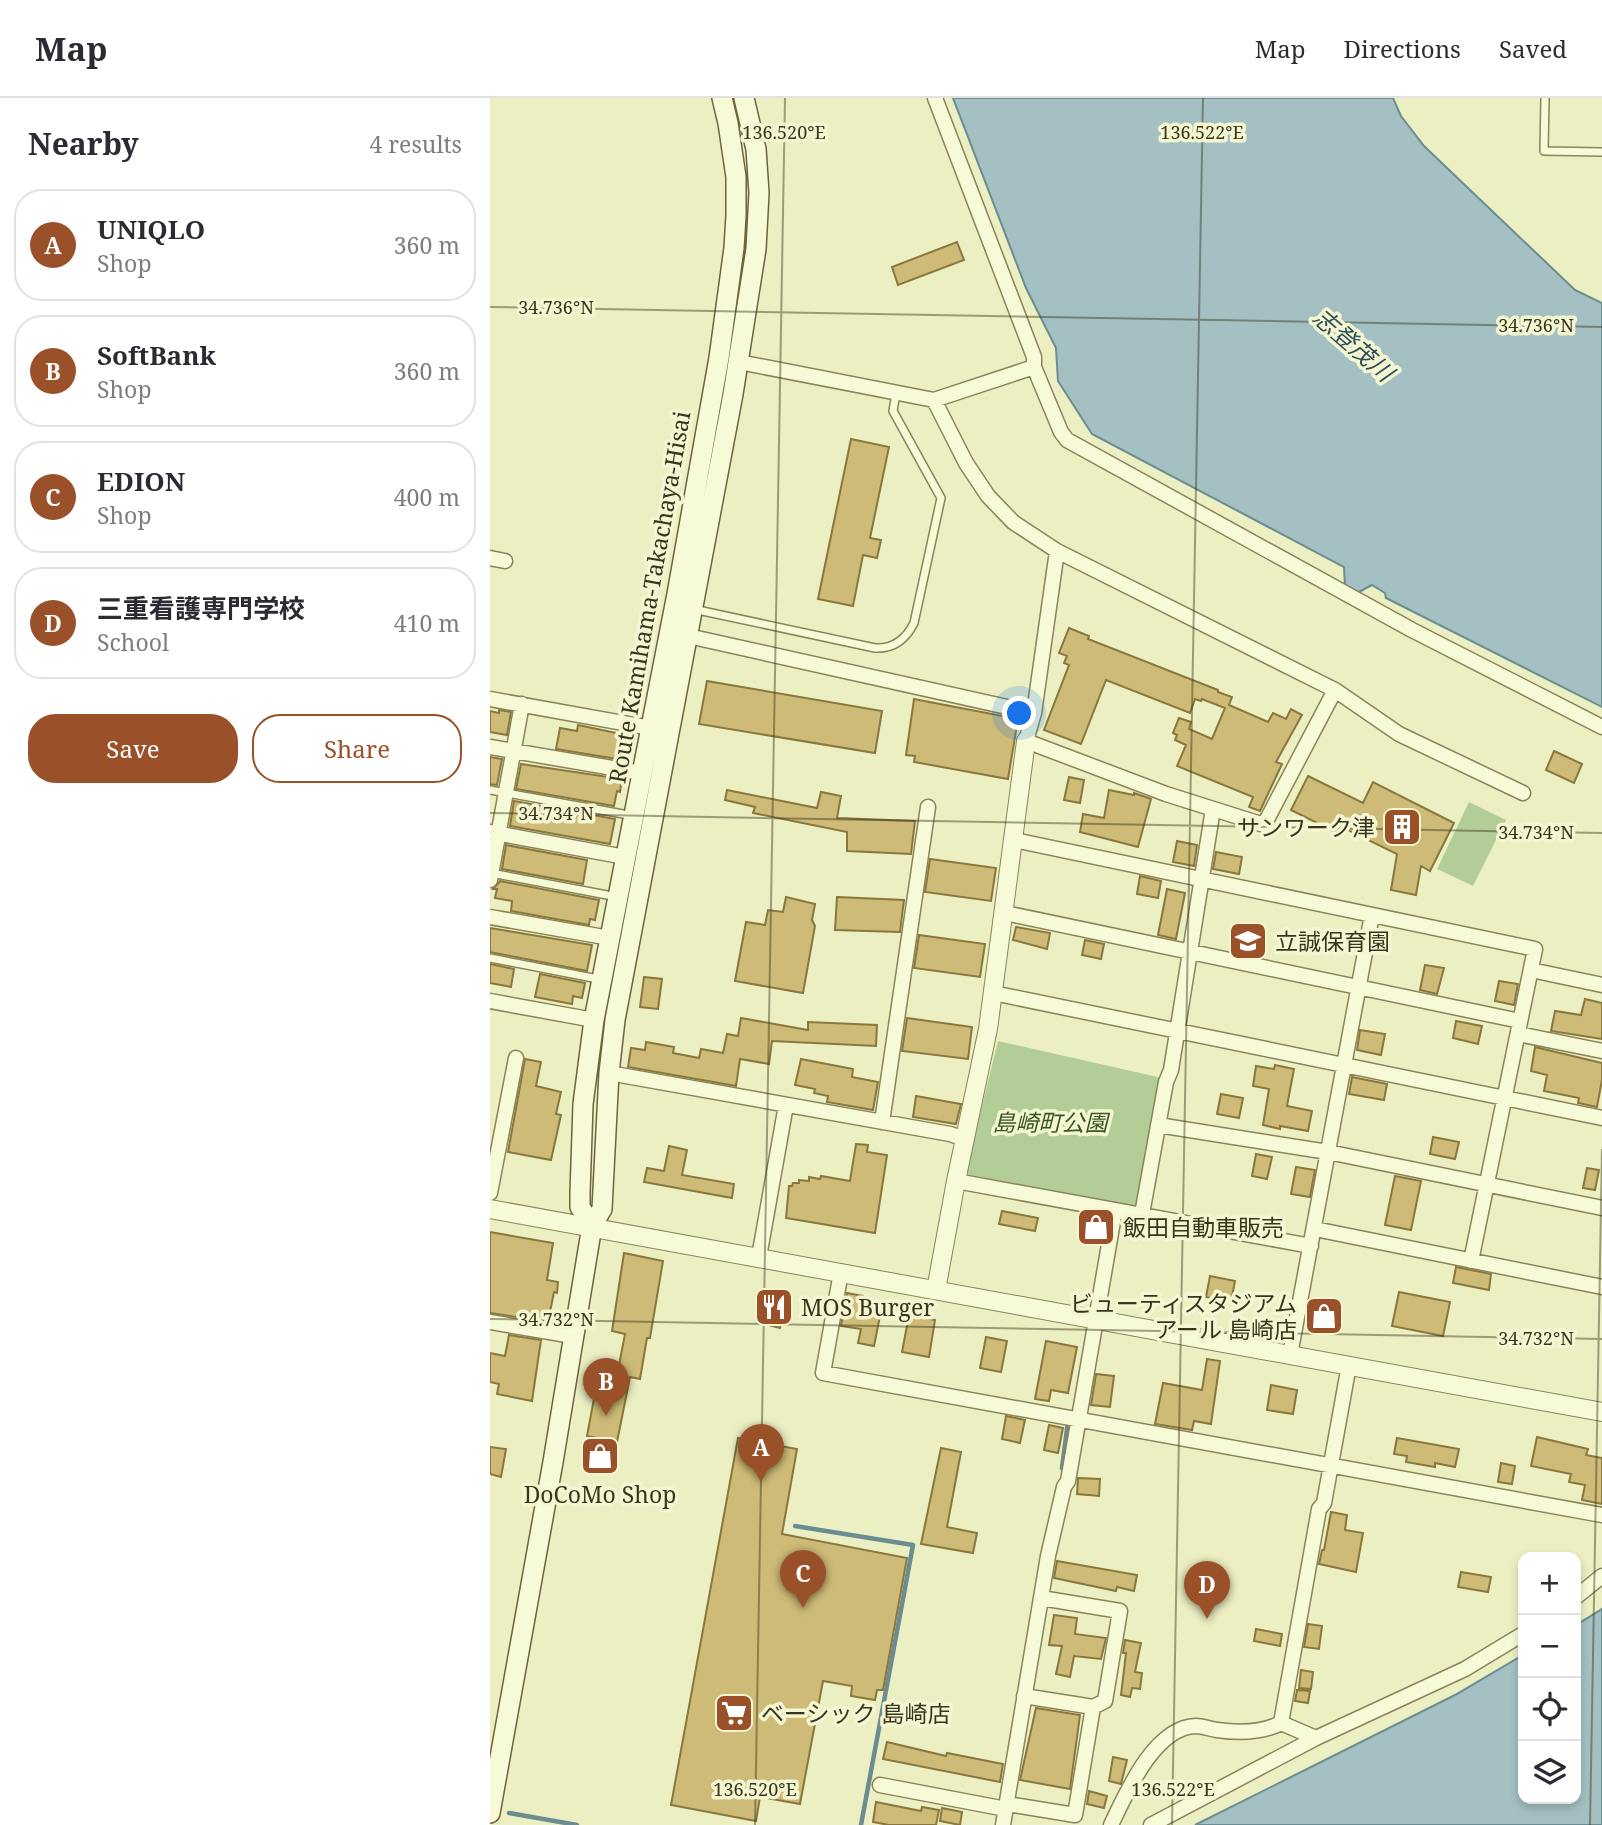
<!DOCTYPE html>
<html lang="en">
<head>
<meta charset="utf-8">
<style>
	:root { --surface:#fff; --page:#f7f7f7; --text:#2b2b33; --muted:#7c7c81; --line:#e1e1e2; --accent:#9a5028 }
	body { margin:0; font-family:"Noto Serif","Noto Sans JP",serif; background:var(--page); color:var(--text) }
	.controls { position:absolute; right:21px; bottom:21px; display:grid; overflow:hidden; border-radius:14px; box-shadow:0 4px 10px #0003 }
	.controls button { width:63px; height:63px; display:grid; place-items:center; padding:0; border:0; border-bottom:2px solid var(--line); background:var(--surface); color:var(--text); font:35px sans-serif }
	.you { position:absolute; left:530px; top:616px; width:24px; height:24px; margin:-18px; border:5px solid #fff; border-radius:50%; background:#1a73e8; box-shadow:0 0 0 10px #1a73e833 }
	.badge { display:grid; place-items:center; width:46px; height:46px; border-radius:50%; background:var(--accent); color:#fff; font-size:23px; font-weight:700 }
	.pin { position:absolute; translate:-50% -58px; filter:drop-shadow(0 2px 4px #0008) }
	.pin::after { content:''; position:absolute; top:37px; width:24px; height:21px; background:inherit; clip-path:polygon(0 0,100% 0,50% 100%) }
	.list { margin:0; padding:0; list-style:none }
	h2 { display:flex; justify-content:space-between; align-items:center; height:91px; margin:0; padding:0 28px; font-size:30px }
	h2 small { font-size:23px; font-weight:400; color:var(--muted) }
	.list li { display:grid; grid-template-columns:46px 1fr auto; gap:21px; align-items:center; box-sizing:border-box; height:112px; margin:0 14px 14px; padding:0 14px; border:2px solid var(--line); border-radius:28px }
	.list b { display:block; font-size:26px; white-space:nowrap }
	.list p { margin:0; font-size:23px; white-space:nowrap; color:var(--muted) }
	.list em { font-size:23px; font-style:normal; color:var(--muted) }
	.actions { display:flex; gap:14px; padding:21px 28px }
	.actions a { flex:1; padding:16px 0; border:2px solid var(--accent); border-radius:28px; text-align:center; font-size:24px; color:var(--accent) }
	.actions .main { background:var(--accent); color:#fff }
	.icon { flex:none; width:38px; height:38px; fill:none; stroke:currentColor; stroke-width:2; stroke-linecap:round; stroke-linejoin:round }
	.map { position:relative; flex:none; width:1112px; height:1727px; overflow:hidden }
	header { display:flex; align-items:center; gap:42px; box-sizing:border-box; height:98px; padding:0 35px; background:var(--surface); border-bottom:2px solid var(--line) }
	header strong { font-size:33px }
	nav { display:flex; gap:38px; margin-inline-start:auto; font-size:24px }
	main { display:flex }
	aside { flex:1; background:var(--surface) }
	.map>svg:first-child { display:block }
	.green { fill:#b3cd96 }
	.water { fill:#a5c0c2; stroke:#6b8c90; stroke-width:2 }
	.lines { fill:none; stroke-linecap:round; stroke-linejoin:round }
	.stream { stroke:#6b8c90; stroke-width:4.5 }
	.building { fill:#cebb77; stroke:#89773e; stroke-width:2 }
	.service-casing { stroke:#898459; stroke-width:10 }
	.minor-casing { stroke:#898459; stroke-width:17 }
	.tertiary-casing { stroke:#898459; stroke-width:20 }
	.secondary-casing { stroke:#6b653c; stroke-width:22 }
	.service { stroke:#f7fad6; stroke-width:7 }
	.minor { stroke:#f7fad6; stroke-width:14 }
	.tertiary { stroke:#f7fad6; stroke-width:18 }
	.secondary { stroke:#f7fad6; stroke-width:19 }
	.ticks { fill:none; stroke:#39351d; stroke-width:2; stroke-opacity:0.45 }
	.labels { text-anchor:middle; dominant-baseline:central; stroke-width:7; stroke-linejoin:round; paint-order:stroke }
	.street-label { font-size:23px; fill:#39351d; stroke:#f4f6d2 }
	.poi-label { font-size:23px; fill:#39351d; stroke:#f4f6d2; text-anchor:start }
	.park-label { font-size:23px; font-style:italic; fill:#375624; stroke:#f4f6d2 }
	.water-label { font-size:24px; font-style:italic; fill:#2c4c59; stroke:#f4f6d2 }
	.ticks-label { font-size:18px; text-anchor:middle; fill:#39351d; stroke:#f4f6d2; stroke-width:7; stroke-linejoin:round; paint-order:stroke }
</style>
</head>
<body>
<header>
<strong>Map</strong>
<nav><a>Map</a><a>Directions</a><a>Saved</a></nav>
</header>
<main>
<aside>
<h2>Nearby<small>4 results</small></h2>
<ul class="list">
<li><span class="badge">A</span><div><b>UNIQLO</b><p>Shop</p></div><em>360 m</em></li>
<li><span class="badge">B</span><div><b>SoftBank</b><p>Shop</p></div><em>360 m</em></li>
<li><span class="badge">C</span><div><b>EDION</b><p>Shop</p></div><em>400 m</em></li>
<li><span class="badge">D</span><div><b>三重看護専門学校</b><p>School</p></div><em>410 m</em></li>
</ul>
<div class="actions"><a class="main">Save</a><a>Share</a></div>
</aside>
<div class="map">
<svg width="1112" height="1727" viewBox="0 0 1112 1727">
	<rect width="100%" height="100%" fill="#ecefc2"/>
	<path class="green" d="M979,704L1016,722L983,788L947,771Z
		M508,943L672,980L647,1105L643,1108L479,1077L476,1073Z"/>
	<path class="water" d="M463,0H903L911,18L934,48L1085,192L1112,205V609L896,500L895,495L882,487L867,495L855,488L854,469L602,336L568,283L566,250L536,190Z
		M1112,1511V1727H705L965,1597L1033,1557V1701H1086V1527Z"/>
	<g class="lines">
		<path class="stream" d="M572,1370L578,1323
			M305,1428L423,1447L371,1727
			M19,1715L87,1727"/>
	</g>
	<path class="building" d="M467,144L474,162L408,187L402,169Z
		M361,341L399,349L380,440L391,442L387,460L373,457L363,508L328,501Z
		M579,530L599,538L598,541L728,592V594L742,599L739,607L778,624L783,615L796,621L801,611L812,617L786,664L792,666L770,713L759,709L763,699L687,668L696,647L685,642L687,637L683,635L689,620L701,624L699,631L722,641L735,610L712,601L711,603L705,601L700,615L616,582L591,646L554,632L579,567L574,565L577,558L569,555Z
		M217,583L392,613L385,655L209,626Z
		M424,601L528,621L518,681L424,664L425,658L416,657Z
		M9,612L21,614L17,637L0,634V613L9,615Z
		M88,627L136,637L133,662L66,651L70,630L87,633Z
		M1064,653L1092,666L1084,685L1056,672Z
		M0,659L12,661L7,687L0,686Z
		M31,666L132,681L130,694L127,693L124,708L26,691Z
		M818,678L873,705L883,684L964,725L940,773L931,768L926,797L901,792L907,756L854,730L851,737L801,712Z
		M579,679L594,682L590,705L574,702Z
		M237,692L327,710L331,694L351,698L347,720L425,723L421,756L357,753V734L263,715L265,709L235,702Z
		M619,692L644,697V695L661,701L648,749L590,734L593,716L614,720Z
		M24,703L125,721L120,746L20,728Z
		M687,743L707,747L704,768L683,764Z
		M16,747L97,762L93,786L12,771Z
		M726,754L752,759L749,776L723,771Z
		M440,761L506,770L501,803L435,794Z
		M650,778L671,783L668,800L647,796Z
		M10,783L109,802L105,822L100,821L99,827L21,813L22,803L5,800L7,791H3Z
		M677,791L695,795L686,841L668,837Z
		M296,799L325,806L322,822L325,828L313,895L245,883L256,824L275,827L278,812L293,814Z
		M347,799L414,802L410,834L345,832Z
		M752,828L771,832L767,852L748,849Z
		M526,829L560,835L557,851L523,842Z
		M0,830L102,847L97,873L0,854Z
		M429,837L495,846L490,879L424,870Z
		M595,842L614,846L611,861L592,857Z
		M0,866L24,871L21,889L0,885Z
		M935,867L954,870L947,896L930,892Z
		M50,876L95,885L92,900L83,898L82,906L45,899Z
		M154,879L172,881L168,911L150,909Z
		M1009,883L1028,886L1024,907L1005,903Z
		M1095,901L1112,905V941L1061,933L1065,913L1091,917Z
		M251,920L318,932V924L387,927L386,948L282,943L279,966L250,961L246,988L138,969L141,950L155,952L156,944L184,949L183,955L209,960L211,951L233,955L237,936L248,938Z
		M417,920L482,929L478,961L412,953Z
		M966,923L992,928L988,946L963,940Z
		M870,932L895,936L891,957L867,952Z
		M1045,949L1112,965V982L1107,1009L1088,1005L1089,1000L1054,993L1057,977L1041,973Z
		M35,961L51,964L46,988L71,994L66,1016L71,1017L61,1062L18,1054Z
		M311,961L363,971L362,979L388,984L383,1012L337,1004L338,998L324,995L325,991L305,987Z
		M785,967L804,971L797,1008L822,1013L818,1033L790,1028V1031L773,1027L779,991L763,988L766,968L784,971Z
		M862,979L897,986L894,1002L859,996Z
		M731,996L753,1000L749,1020L727,1016Z
		M426,998L471,1006L466,1026L423,1019Z
		M943,1039L969,1044L965,1061L940,1056Z
		M366,1046L378,1047L377,1054L397,1057L385,1135L296,1120L299,1088H302L303,1085H309V1082L319,1083V1079L330,1081L331,1078L360,1083Z
		M179,1048L197,1052L192,1077L244,1086L242,1100L154,1084L157,1070L174,1073Z
		M766,1056L782,1059L777,1081L762,1078Z
		M806,1069L825,1072L820,1099L801,1096Z
		M1097,1070L1109,1072L1105,1092L1093,1090Z
		M905,1078L931,1083L921,1132L895,1127Z
		M512,1113L548,1120L545,1133L509,1126Z
		M0,1134L63,1145L57,1182L68,1184L67,1195L64,1194L58,1224L0,1215Z
		M134,1155L173,1163L160,1240H157L150,1281L140,1279L127,1344L97,1338L108,1279L126,1283L135,1236L122,1233Z
		M966,1169L1001,1176L999,1192L963,1185Z
		M720,1178L745,1183L741,1204L716,1199Z
		M909,1194L960,1204L953,1238L902,1228Z
		M357,1195L373,1198L371,1209L391,1213L384,1248L368,1245L371,1231L351,1228Z
		M277,1196L296,1198L290,1230L275,1226L276,1221H272Z
		M419,1217L445,1222L439,1259L412,1254Z
		M19,1237L51,1242L42,1303L7,1296L9,1286L0,1284V1255L15,1258Z
		M496,1239L517,1243L511,1274L490,1270Z
		M556,1243L587,1249L578,1295L561,1292L559,1303L545,1301Z
		M717,1261L730,1263L721,1326L704,1323L702,1332L665,1326L673,1285L712,1292Z
		M606,1276L624,1278L620,1309L601,1307Z
		M781,1287L807,1292L803,1316L777,1312Z
		M516,1318L535,1322L530,1345L512,1341Z
		M559,1327L573,1330L568,1355L554,1352Z
		M1047,1339L1098,1351L1096,1357L1112,1360V1406L1092,1402L1095,1387L1079,1384L1081,1376L1041,1368Z
		M248,1340L307,1351L292,1436L417,1460L393,1592H387L385,1602L361,1598L362,1588L333,1583L310,1706L270,1699L266,1723L181,1707Z
		M907,1340L969,1351L965,1369L945,1365V1369L916,1364L917,1358L904,1356Z
		M0,1349L16,1351L11,1379L0,1376Z
		M451,1350L471,1354L457,1429L487,1435L483,1455L431,1446Z
		M1011,1365L1025,1368L1022,1386L1008,1384Z
		M588,1380L610,1381L609,1398L587,1396Z
		M841,1414L857,1417L855,1432L873,1435L866,1474L829,1466L832,1452H834Z
		M567,1463L647,1477L644,1493L627,1489L626,1493L564,1480Z
		M971,1474L1001,1479L998,1494L968,1489Z
		M564,1517L587,1520L585,1536L616,1540L611,1561L584,1558L580,1579L566,1576L572,1548L559,1547Z
		M818,1526L832,1528L829,1551L814,1549Z
		M766,1531L792,1536L790,1548L764,1543Z
		M635,1542L651,1545L645,1574L652,1575L650,1591L642,1590L640,1599L631,1597L636,1555H633Z
		M811,1572L823,1574L821,1591L809,1590Z
		M807,1592L820,1593L818,1605L805,1603Z
		M546,1610L590,1617L580,1691L530,1682Z
		M397,1644L456,1658L457,1655L513,1666L510,1684L393,1661Z
		M623,1659L637,1662L631,1686L619,1683Z
		M599,1693L617,1698L614,1710L597,1706Z
		M386,1704L431,1713L432,1709L449,1712L446,1727H399L383,1724Z
		M452,1710L472,1714L470,1727L450,1723Z"/>
	<g class="lines">
		<defs>
			<path id="service" d="M1055,0L1054,53L1112,54
				M203,511L385,550C403,551 416,541 424,525L451,400L403,313L406,295
				M0,692L133,716
				M1,775L117,797
				M0,860L103,880"/>
			<path id="minor" d="M445,0L544,259V269L571,334L577,342L922,532L1112,629
				M249,264L444,302L544,269
				M444,302L476,365L498,398L523,424L567,453L845,592L909,636L1033,695
				M567,453L544,615L536,643L676,696L774,727L845,592
				M0,460L15,463
				M198,538L544,615
				M0,601L161,630
				M0,649L152,675
				M0,734L135,759
				M524,742L1045,851L981,1163
				M0,782L32,606
				M515,815L1030,923
				M0,819L120,840
				M1041,872L1112,887
				M503,895L1112,1020
				M0,903L104,922
				M1028,936L1112,953
				M119,975L460,1036L475,1041
				M392,1024L438,709
				M668,1027L838,1054L1112,1110
				M466,1083L821,1148
				M0,1095L26,960
				M652,1116L676,984L681,972L723,711
				M825,1131L1112,1189
				M269,1159L296,1007
				M351,1174L333,1275L1112,1417
				M0,1224L83,1238
				M800,1257L882,817
				M1086,1499L1112,1478
				M551,1500L630,1513L615,1603L603,1609
				M791,1625L829,1411L834,1405L859,1267
				M390,1687L516,1711
				M517,1706L585,1717L603,1609L534,1598
				M513,1727L558,1458L574,1389L578,1383L625,1112
				M621,1727C636,1696 664,1629 706,1628C712,1628 720,1631 727,1632C748,1635 772,1635 791,1625L826,1640
				M661,1727L826,1640L975,1571L1033,1536"/>
			<path id="tertiary" d="M0,1111L1112,1314
				M446,1192L466,1083L498,931L536,643"/>
			<path id="secondary" d="M102,1128L90,1109V1095L93,1006L104,922L187,496L229,260L244,150L246,118V79L238,25L232,0
				M0,1715L63,1364L102,1128L112,1111L119,975L125,922L243,296L266,151L269,95L266,51L254,0"/>
		</defs>
		<use href="#service" class="service-casing"/>
		<use href="#minor" class="minor-casing"/>
		<use href="#tertiary" class="tertiary-casing"/>
		<use href="#secondary" class="secondary-casing"/>
		<use href="#service" class="service"/>
		<use href="#minor" class="minor"/>
		<use href="#tertiary" class="tertiary"/>
		<use href="#secondary" class="secondary"/>
	</g>
	<path class="ticks" d="M0,209L1112,229M0,715L1112,735M0,1221L1112,1241M265,1727L295,0M682,1727L713,0M1100,1727L1112,1051"/>
	<defs>
		<symbol id="building-square" viewBox="-11 -11 22 22"><rect x="-9" y="-9" width="18" height="18" rx="4" fill="#9a5028" stroke="#f4f6d2"/><path d="M-4-6H4V6H1V3H-1V6H-4ZM-2.5-4.3h1.7v1.8h-1.7ZM.8-4.3h1.7v1.8H.8ZM-2.5-1h1.7V.8h-1.7ZM.8-1h1.7V.8H.8Z" fill="#fff"/></symbol>
		<symbol id="school-square" viewBox="-11 -11 22 22"><rect x="-9" y="-9" width="18" height="18" rx="4" fill="#9a5028" stroke="#f4f6d2"/><path d="M0-5L7-2L0 1L-7-2ZM-4 1L0 2.5L4 1V4Q0 6-4 4Z" fill="#fff"/></symbol>
		<symbol id="shop-square" viewBox="-11 -11 22 22"><rect x="-9" y="-9" width="18" height="18" rx="4" fill="#9a5028" stroke="#f4f6d2"/><path d="M-5-2.5h2.3a2.7 3.5 0 0 1 5.4 0H5L5.5 6h-11ZM-1.5-2.5h3a1.5 2.3 0 0 0-3 0Z" fill="#fff"/></symbol>
		<symbol id="restaurant-square" viewBox="-11 -11 22 22"><rect x="-9" y="-9" width="18" height="18" rx="4" fill="#9a5028" stroke="#f4f6d2"/><path d="M-5-6h1v4h1v-4h1v4h1v-4h1v5L-1.5 .5V6h-2V.5L-5-1ZM5-6V6H3V1.5H1.5Q1.5-4 5-6Z" fill="#fff"/></symbol>
		<symbol id="supermarket-square" viewBox="-11 -11 22 22"><rect x="-9" y="-9" width="18" height="18" rx="4" fill="#9a5028" stroke="#f4f6d2"/><path d="M-6-5.5h2.5l.6 2H6L4.5 2H-2.5L-4.4-4H-6ZM-1.5 3.2a1.3 1.3 0 1 0 .1 0ZM3 3.2a1.3 1.3 0 1 0 .1 0Z" fill="#fff"/></symbol>
	</defs>
	<g fill-rule="evenodd">
		<use href="#building-square" x="890" y="707" width="44" height="44"/>
		<use href="#school-square" x="736" y="821" width="44" height="44"/>
		<use href="#shop-square" x="584" y="1107" width="44" height="44"/>
		<use href="#restaurant-square" x="262" y="1187" width="44" height="44"/>
		<use href="#shop-square" x="812" y="1196" width="44" height="44"/>
		<use href="#shop-square" x="88" y="1336" width="44" height="44"/>
		<use href="#supermarket-square" x="222" y="1593" width="44" height="44"/>
	</g>
	<g class="labels">
		<g class="street-label">
			<text transform="translate(159 499) rotate(-80)">Route Kamihama-Takachaya-Hisai</text>
		</g>
		<g class="poi-label">
			<text x="885" y="729" text-anchor="end">サンワーク津</text>
			<text x="785" y="843">立誠保育園</text>
			<text x="633" y="1129">飯田自動車販売</text>
			<text x="807" y="1205" text-anchor="end">ビューティスタジアム<tspan x="807" dy="26">アール 島崎店</tspan></text>
			<text x="311" y="1209">MOS Burger</text>
			<text x="110" y="1396" text-anchor="middle">DoCoMo Shop</text>
			<text x="271" y="1615">ベーシック 島崎店</text>
		</g>
		<g class="park-label">
			<text x="560" y="1024">島崎町公園</text>
		</g>
		<g class="water-label">
			<text transform="translate(864 246) rotate(41)">志登茂川</text>
		</g>
	</g>
	<g class="ticks-label">
		<text x="294" y="41">136.520°E</text>
		<text x="712" y="41">136.522°E</text>
		<text x="66" y="216">34.736°N</text>
		<text x="1046" y="234">34.736°N</text>
		<text x="66" y="722">34.734°N</text>
		<text x="1046" y="741">34.734°N</text>
		<text x="66" y="1228">34.732°N</text>
		<text x="1046" y="1247">34.732°N</text>
		<text x="265" y="1698">136.520°E</text>
		<text x="683" y="1698">136.522°E</text>
	</g>
</svg>
<div class="controls">
<button>+</button>
<button>−</button>
<button><svg class="icon" aria-label="locate" viewBox="0 0 24 24"><circle cx="12" cy="12" r="6"/><path d="M12 2v4M12 18v4M2 12h4M18 12h4"/></svg></button>
<button><svg class="icon" aria-label="layers" viewBox="0 0 24 24"><path d="M12 4l9 5-9 5-9-5zM3 14l9 5 9-5"/></svg></button>
</div>
<div class="you"></div>
<div class="pin badge" style="left:271px;top:1384px">A</div>
<div class="pin badge" style="left:116px;top:1318px">B</div>
<div class="pin badge" style="left:313px;top:1510px">C</div>
<div class="pin badge" style="left:717px;top:1521px">D</div>
</div>
</main>
</body>
</html>
